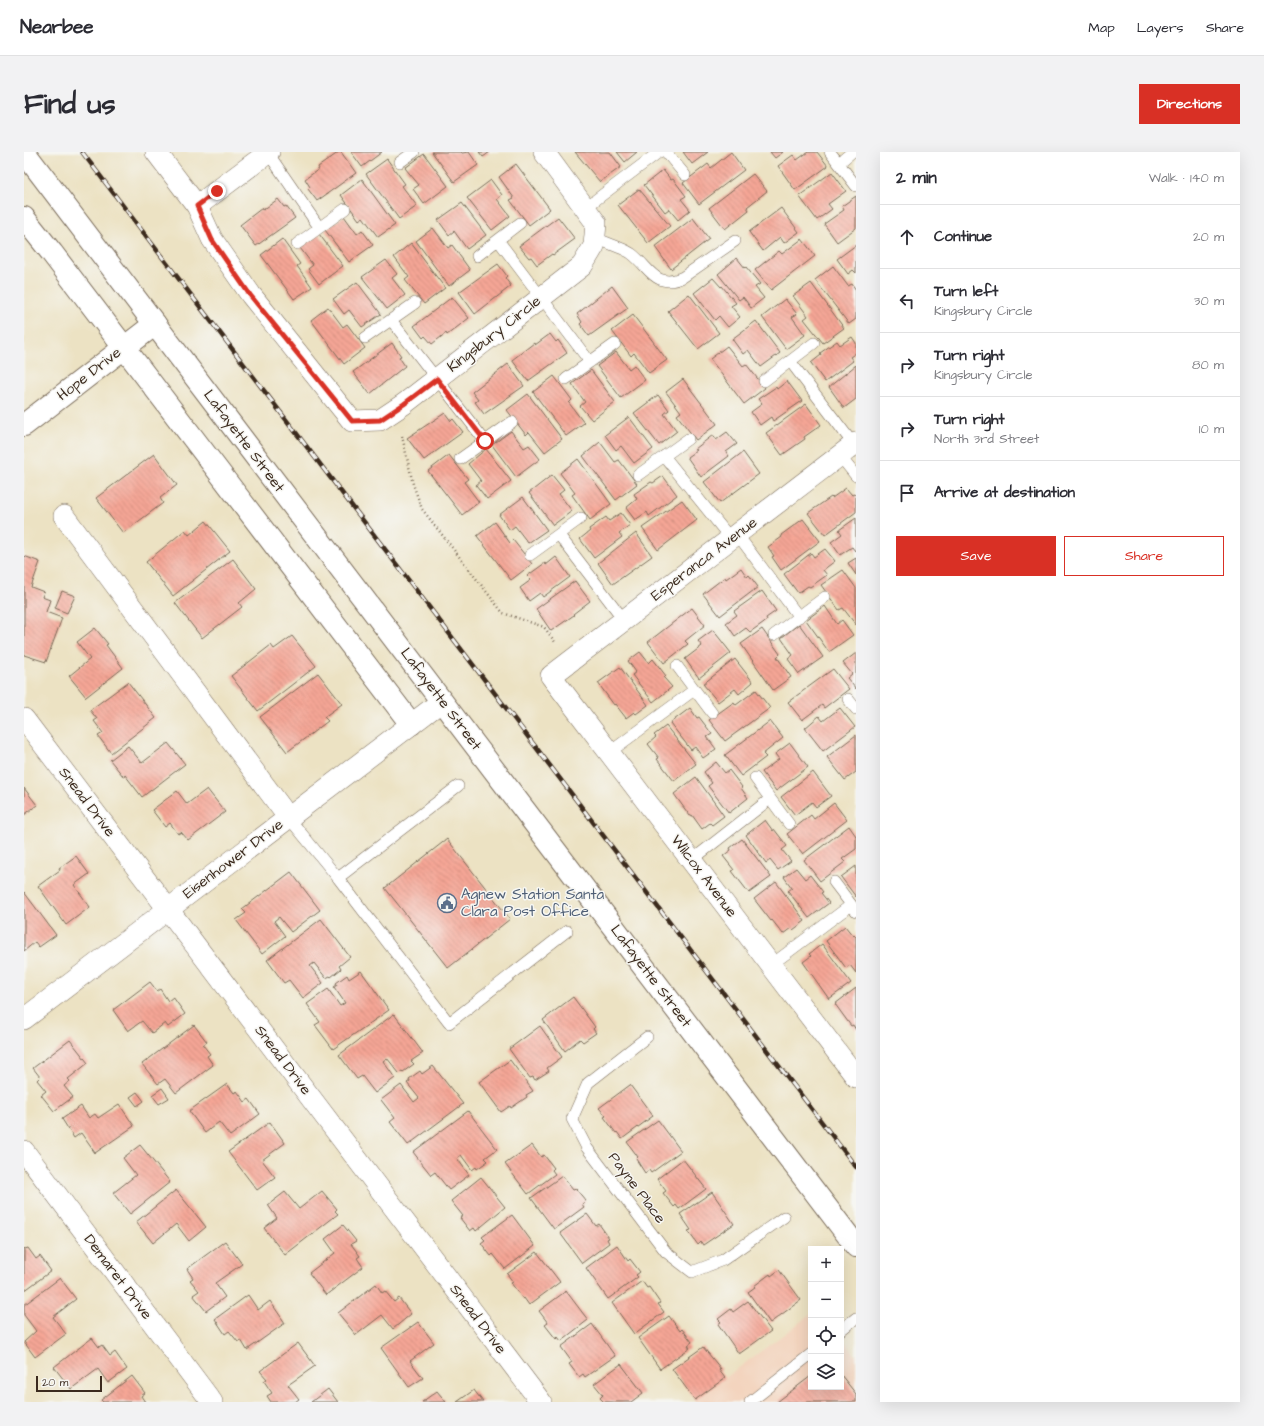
<!DOCTYPE html>
<html lang="en">
<head>
<meta charset="utf-8">
<style>
	:root { --surface:#fff; --page:#f2f2f3; --text:#2b2b33; --muted:#7c7c81; --line:#e1e1e2; --accent:#d93025 }
	body { margin:0; font-family:"Architects Daughter",sans-serif; background:var(--page); color:var(--text) }
	.controls { position:absolute; right:12px; bottom:12px; display:grid; overflow:hidden; border-radius:0px; box-shadow:0 4px 16px #0002 }
	.controls button { width:36px; height:36px; display:grid; place-items:center; padding:0; border:0; border-bottom:1px solid var(--line); background:var(--surface); color:var(--text); font:20px sans-serif }
	.scale { position:absolute; left:12px; bottom:10px; width:66px; box-sizing:border-box; padding-left:4px; border:2px solid #3b2a1e; border-top:0; font-size:11px; line-height:14px; white-space:nowrap; color:#3b2a1e; -webkit-text-stroke:3px #f6f6f2; paint-order:stroke }
	.stop { position:absolute; width:12px; height:12px; margin:-9px; border:3px solid #d93025; border-radius:50%; background:#fff }
	.stop.end { background:#d93025; border-color:#fff; box-shadow:0 1px 4px #0008 }
	.list { margin:0; padding:0; list-style:none }
	h2 { display:flex; justify-content:space-between; align-items:center; height:52px; margin:0; padding:0 16px; font-size:17px }
	h2 small { font-size:13px; font-weight:400; color:var(--muted) }
	.list li { display:grid; grid-template-columns:26px 1fr auto; gap:12px; align-items:center; box-sizing:border-box; height:64px; padding:0 16px; border-top:1px solid var(--line) }
	.list b { display:block; font-size:15px; white-space:nowrap }
	.list p { margin:0; font-size:13px; white-space:nowrap; color:var(--muted) }
	.list em { font-size:13px; font-style:normal; color:var(--muted) }
	.actions { display:flex; gap:8px; padding:12px 16px }
	.actions a { flex:1; padding:9px 0; border:1px solid var(--accent); border-radius:0px; text-align:center; font-size:14px; color:var(--accent) }
	.actions .main { background:var(--accent); color:#fff }
	.icon { flex:none; width:22px; height:22px; fill:none; stroke:currentColor; stroke-width:2; stroke-linecap:round; stroke-linejoin:round }
	.map { position:relative; flex:none; width:832px; height:1250px; overflow:hidden; border-radius:0px }
	header { display:flex; align-items:center; gap:24px; box-sizing:border-box; height:56px; padding:0 20px; background:var(--surface); border-bottom:1px solid var(--line) }
	header strong { font-size:19px }
	nav { display:flex; gap:22px; margin-inline-start:auto; font-size:14px }
	.intro { display:flex; align-items:center; justify-content:space-between; box-sizing:border-box; height:96px; padding:0 24px }
	h1 { margin:0; font-size:28px }
	.button { padding:10px 18px; border-radius:0px; background:var(--accent); color:#fff; font-size:14px; font-weight:700 }
	main { display:flex; gap:24px; padding:0 24px }
	aside { flex:1; background:var(--surface); border-radius:0px; box-shadow:0 4px 16px #0002 }
	.map>svg:first-child { display:block }
	.built { fill:#f3d4be }
	.building { fill:url(#building-back-hatch) }
	.lines { fill:none; stroke-linecap:round; stroke-linejoin:round }
	.lane-casing { stroke:#796a58; stroke-width:12 }
	.street-casing { stroke:#796a58; stroke-width:22 }
	.secondary-casing { stroke:#796a58; stroke-width:24 }
	.primary-casing { stroke:#796a58; stroke-width:24 }
	.path { stroke:#796a58; stroke-width:2.5; stroke-dasharray:1 3; stroke-linecap:butt }
	.lane { stroke:#fff; stroke-width:11 }
	.street { stroke:#fff; stroke-width:21 }
	.secondary { stroke:#fff; stroke-width:22 }
	.primary { stroke:#fff; stroke-width:22 }
	.rail-casing { stroke:#3b2a1e; stroke-width:4.5 }
	.rail { stroke:#f6f6f2; stroke-width:3; stroke-dasharray:9; stroke-linecap:butt }
	.route { stroke:#d93025; stroke-width:5 }
	.labels { text-anchor:middle; dominant-baseline:central; stroke-width:3; stroke-linejoin:round; paint-order:stroke }
	.street-label { font-size:15px; fill:#3b2a1e; stroke:#f6f6f2 }
	.service-label { font-size:15px; fill:#4e5e75; stroke:#f6f6f2; text-anchor:start }
</style>
</head>
<body>
<header>
<strong>Nearbee</strong>
<nav><a>Map</a><a>Layers</a><a>Share</a></nav>
</header>
<div class="intro"><h1>Find us</h1><a class="button">Directions</a></div>
<main>
<div class="map">
<svg width="832" height="1250" viewBox="0 0 832 1250">
	<defs>
		<pattern id="building-back-hatch" width="6" height="6" patternUnits="userSpaceOnUse"><rect width="6" height="6" fill="#f5a695"/><path d="M-1 5l2 2M0 0l6 6M5-1l2 2" fill="none" stroke="#c88779"/></pattern>
	</defs>
	<rect width="100%" height="100%" fill="#f6f6f2"/>
	<filter id="ink" filterUnits="userSpaceOnUse"><feTurbulence type="fractalNoise" baseFrequency=".025" numOctaves="2"/><feDisplacementMap in="SourceGraphic" scale="8" xChannelSelector="R" yChannelSelector="G"/><feConvolveMatrix kernelMatrix="1 2 1 2 8 2 1 2 1" color-interpolation-filters="sRGB"/></filter>
	<filter id="wash" filterUnits="userSpaceOnUse"><feTurbulence type="fractalNoise" baseFrequency=".012" numOctaves="4" result="noise"/><feDisplacementMap in="SourceGraphic" scale="16" xChannelSelector="R" yChannelSelector="G"/><feGaussianBlur stdDeviation="0.9" result="paint"/><feColorMatrix in="noise" values="0 0 0 0 0 0 0 0 0 0 0 0 0 0 0 0 0 1.4 0 .05"/><feComposite in="paint" operator="in"/></filter>
	<g filter="url(#wash)">
		<rect width="100%" height="100%" fill="#ece2c3"/>
		<path class="built" d="M787,1162V1235H817V1184L832,1204V1250H669Z"/>
		<g id="blocks">
			<path class="building" d="M315,0H317L332,21L293,49L284,37L286,35L281,27L295,17L294,15Z
				M327,0H358L338,15Z
				M408,0H437L438,1L445,0L454,13L430,30Z
				M455,0H466L459,5Z
				M551,0H586L597,15L576,30Z
				M593,0H613L601,10Z
				M659,0H684L668,12Z
				M707,0L720,18L675,52L659,31L684,12L687,16Z
				M746,0H759L751,6Z
				M784,0H793L804,14L771,38L754,14L769,3L773,8Z
				M400,2L424,34L400,52L389,37L395,33L381,16Z
				M363,7L381,32L378,34L393,54L375,67L342,22Z
				M492,12L526,57L505,73L486,48L490,46L475,25Z
				M639,18L647,28L649,27L662,44L657,47L666,58L654,68L645,57L641,60L620,33Z
				M808,20L822,39L804,52L808,57L793,68L775,44Z
				M729,22L743,39L723,55L725,58L701,77L685,56Z
				M338,27L371,73L354,85L339,65L335,68L317,43Z
				M467,28L478,43L473,47L486,64L468,78L443,46Z
				M615,37L646,74L624,91L594,53Z
				M832,44V76L813,90L800,72L820,58L818,54Z
				M254,47L260,55L262,54L271,66L232,94L216,73L238,56L239,58Z
				M438,51L462,83L443,97L430,79L425,83L414,68Z
				M757,56L775,80L760,91L756,85L739,99L725,80Z
				M320,64L333,82L338,78L349,93L325,110L301,78Z
				M534,65L551,87L529,103L528,102L513,113L507,105L505,106L495,94Z
				M669,66L685,87L647,117L631,95Z
				M409,76L424,96L428,93L446,118L425,134L392,89Z
				M295,82L319,114L295,132L284,117L289,113L276,96Z
				M258,87L276,112L273,114L288,135L270,147L237,103Z
				M778,87L791,104L747,138L731,118L755,99L758,102Z
				M387,91L421,136L400,152L381,128L385,125L370,105Z
				M832,93V121L829,118L824,122L813,107Z
				M713,106L721,116L722,115L736,132L731,135L740,146L727,156L719,145L715,148L694,122Z
				M362,108L373,122L368,126L381,143L363,157L338,125Z
				M474,112L483,124L481,126L487,134L451,162L435,140Z
				M809,114L824,134L828,132L832,138V167L825,172L791,128Z
				M689,126L697,135L698,134L712,151L707,154L716,165L704,175L695,164L691,168L670,141Z
				M333,130L357,162L338,175L325,158L320,162L309,147Z
				M787,131L820,176L799,191L780,167L784,164L769,144Z
				M588,134L604,156L565,184L556,172L558,170L553,162Z
				M665,142L695,181L674,197L644,159Z
				M428,145L445,166L423,183L422,181L408,192L401,184L399,186L390,174Z
				M761,147L773,162L768,165L781,183L762,197L738,165Z
				M304,155L319,175L323,172L341,196L320,212L287,168Z
				M609,163L643,208L625,221L610,201L607,204L588,179Z
				M732,169L756,201L737,215L724,198L719,202L708,187Z
				M526,182L532,190L534,188L543,201L504,229L488,208L510,191L511,193Z
				M828,185L832,191V201L826,205L829,209L801,230L787,211L797,203L796,201L813,189L816,193Z
				M368,191L377,204L375,205L381,214L346,242L329,220Z
				M703,194L719,214L722,212L741,236L720,252L686,207Z
				M592,200L605,217L610,213L621,228L597,246L573,214Z
				M484,212L500,234L460,262L451,250L454,248L448,240Z
				M832,213V247L820,256L805,235Z
				M567,218L591,250L568,268L556,254L561,250L548,232Z
				M530,224L548,248L545,251L560,271L542,284L509,240Z
				M659,227L693,272L672,288L653,263L657,260L642,240Z
				M763,229L778,249L749,269L747,265L736,273L727,260L738,252L734,247L752,235L753,237Z
				M504,242L538,287L521,300L505,280L502,283L483,258Z
				M634,243L645,258L640,262L653,279L635,293L610,261Z
				M782,252L797,273L780,285L781,287L758,303L742,281Z
				M421,261L427,269L429,267L439,280L400,308L383,286Z
				M605,265L629,297L610,311L597,294L592,298L581,283Z
				M487,279L500,296L505,293L516,307L492,325L468,293Z
				M703,280L713,292L702,300L705,304L677,325L663,305L673,298L671,297L689,283L692,288Z
				M576,290L591,310L595,308L613,332L592,348L559,304Z
				M462,297L487,329L463,347L452,333L457,329L444,312Z
				M719,300L735,322L696,351L680,330Z
				M130,302L153,333L136,346L139,351L99,381L72,346Z
				M425,303L444,327L440,330L455,350L438,363L404,319Z
				M554,307L587,352L566,368L548,343L551,341L536,321Z
				M528,323L540,338L535,342L548,359L529,373L505,341Z
				M639,324L653,343L625,364L623,360L611,368L602,356L613,347L610,342L627,330L629,331Z
				M822,336L828,343L830,342L832,344V360L801,383L784,361L807,345L808,346Z
				M499,345L523,378L504,391L491,374L486,378L475,363Z
				M658,348L673,368L634,398L618,376Z
				M597,361L606,373L595,381L598,385L570,406L556,387L566,379L565,377L582,365L585,369Z
				M832,366V398L831,399L828,395L816,403L807,390L818,382L815,378Z
				M779,367L796,389L757,418L748,405L750,404L744,395L758,385L757,383Z
				M182,369L206,399L149,444L122,410L161,378L165,383Z
				M471,370L486,391L489,388L508,412L487,428L453,384Z
				M612,381L628,404L589,432L574,411Z
				M801,397L811,409L799,418L803,423L786,435L784,434L774,441L760,422L787,401L790,405Z
				M0,404L16,410L7,435L20,440L18,445L26,448L22,460L38,466L22,510L0,503Z
				M532,405L546,425L519,445L516,441L505,449L496,436L507,428L503,424L521,411L522,413Z
				M832,406V423L824,411Z
				M209,407L232,437L215,451L218,455L178,486L151,451Z
				M717,416L723,425L725,423L734,435L696,464L679,442L701,425L702,427Z
				M819,418L832,436V473L819,456L815,458L797,433Z
				M551,429L566,449L549,462L550,463L527,479L512,457Z
				M38,439L51,444L43,461L31,456Z
				M738,439L752,459L742,466L743,468L726,480L722,476L711,484L702,471L713,463L710,459Z
				M801,454L813,472L818,468L829,483L805,500L782,468Z
				M668,456L681,473L661,489L664,492L640,511L624,490Z
				M775,472L799,505L775,522L764,507L769,503L757,486Z
				M71,476L84,492L82,493L99,516L62,545L45,524L66,507L53,490Z
				M738,477L756,502L753,505L767,525L749,538L717,492Z
				M689,478L707,501L675,526L661,507L678,494L674,489Z
				M268,484L292,514L234,559L207,524L247,493L250,497Z
				M616,500L625,511L629,507L642,524L640,526L648,535L629,550L608,523L612,520L604,509Z
				M832,501V537L823,526L828,522L819,511Z
				M711,507L729,530L715,542L711,537L694,550L679,532Z
				M596,515L624,553L612,562L610,560L602,566L591,552L590,553L574,531Z
				M809,517L825,537L800,556L798,553L778,568L764,550Z
				M294,521L318,552L300,565L304,569L263,600L236,565Z
				M104,530L132,566L87,601L74,584L79,581L70,569L73,567L66,558Z
				M732,538L746,556L701,589L685,568L710,550L712,553Z
				M666,556L673,566L675,565L688,582L683,585L692,597L679,606L671,595L667,598L646,571Z
				M816,556L831,575L799,599L781,576L795,564L799,569Z
				M746,569L759,586L739,602L742,605L717,624L701,603Z
				M642,574L672,612L650,629L633,607L635,606L624,592L632,585L630,583Z
				M832,583V620L821,628L803,605Z
				M144,591L161,612L118,645L101,623L99,624L86,608L104,594L118,611Z
				M766,591L784,615L752,639L738,620L755,607L751,602Z
				M692,610L701,621L705,618L718,635L717,636L724,646L705,661L684,634L688,631L680,620Z
				M789,620L807,644L792,655L788,650L771,663L757,645Z
				M672,625L700,664L688,673L686,671L678,677L668,663L666,664L650,642Z
				M0,636L13,653L0,663Z
				M183,637L201,660L164,688L157,680L154,682L146,671L141,675L128,658L153,639L163,652Z
				M810,651L823,668L779,702L763,682L787,663L790,667Z
				M741,668L749,679L750,677L763,694L758,698L767,709L754,718L746,708L742,711L722,683Z
				M825,674L832,684V697L818,707L821,710L796,729L780,708Z
				M423,687L486,767L424,816L361,736Z
				M718,687L747,725L725,741L708,719L710,718L699,704L707,698L706,696Z
				M52,704L65,722L50,733L66,755L42,773L14,734L36,718L35,716Z
				M832,714V745L817,725Z
				M772,716L781,727L786,723L799,740L797,741L805,751L785,766L764,739L768,736L760,725Z
				M267,720L296,758L267,780L255,765L250,769L261,784L238,802L212,768L222,761L218,757Z
				M752,730L781,769L769,778L767,776L759,782L748,768L747,769L730,747Z
				M0,740L32,783L15,795L11,790L0,799Z
				M297,767L326,805L315,814L317,817L307,825L306,824L302,826L290,811L286,814L299,831L279,846L265,828L260,831L243,808Z
				M821,774L829,784L830,783L832,785V821L826,813L822,816L802,789Z
				M798,792L827,831L805,847L779,810L787,804L785,802Z
				M337,819L365,858L309,897L291,873L296,870L283,852L304,837L316,854L321,851L310,835L313,833L312,831L323,823L325,827Z
				M126,830L133,839L136,837L144,849L149,845L161,862L144,875L141,871L128,881L118,869L104,879L89,858Z
				M832,836V878L829,873L827,874L811,852Z
				M549,845L571,875L569,877L572,881L559,890L556,887L541,899L519,868Z
				M370,862L399,901L387,909L390,912L379,920L378,919L375,921L363,906L359,909L371,926L351,941L338,924L333,927L315,903Z
				M170,873L183,890L179,893L186,902L183,904L189,913L152,941L141,927L134,932L118,912Z
				M516,874L538,905L523,916L525,919L511,928L509,925L506,926L485,897Z
				M46,888L64,911L44,927L46,929L40,934L49,945L30,959L17,943L22,939L13,928L16,925L9,916Z
				M486,908L509,939L502,943L503,945L487,956L486,954L477,960L455,930Z
				M409,914L439,952L384,993L366,970L371,966L357,948L377,933L390,950L395,946L383,931L386,929L385,927L396,919L398,922Z
				M203,932L210,941L213,939L221,950L225,947L236,962L206,984L195,970L181,981L165,959Z
				M606,933L629,964L598,987L593,980L592,981L580,965L582,964L575,956Z
				M138,936L145,946L135,952L128,943Z
				M113,940L120,949L113,954L106,945Z
				M95,952L110,974L71,1001L57,981L50,986L38,967L57,954L65,966L71,962L74,966Z
				M444,959L473,997L461,1006L464,1009L453,1017L452,1015L448,1018L437,1003L433,1006L445,1023L425,1038L411,1020L407,1023L389,1000Z
				M634,968L657,999L627,1021L625,1018L621,1021L612,1007L614,1005L603,990Z
				M246,970L261,991L238,1008L251,1025L233,1038L204,1000Z
				M116,993L146,1030L106,1062L89,1041L112,1023L99,1006Z
				M508,993L517,1005L520,1003L530,1016L528,1018L531,1022L504,1042L481,1012Z
				M659,1007L682,1037L655,1057L652,1053L650,1055L639,1041L642,1039L633,1027Z
				M538,1024L549,1038L552,1037L562,1049L558,1052L560,1055L530,1077L507,1046Z
				M457,1025L481,1055L452,1079L450,1076L446,1079L436,1066L439,1064L427,1049Z
				M152,1038L182,1075L165,1089L152,1072L129,1091L112,1070Z
				M298,1039L313,1057L311,1059L314,1062L261,1103L240,1076L253,1066L244,1053L261,1040L275,1057Z
				M688,1040L710,1072L679,1093L677,1090L674,1093L664,1079L667,1078L656,1062Z
				M563,1062L572,1074L575,1072L585,1086L583,1087L585,1091L558,1111L536,1081Z
				M488,1063L511,1094L481,1117L469,1102L467,1104L457,1091L461,1088L458,1085Z
				M319,1073L332,1089L327,1092L336,1104L333,1106L339,1115L302,1143L285,1121L311,1101L301,1087Z
				M201,1089L218,1112L191,1131L201,1145L182,1159L169,1143L175,1139L166,1128L169,1126L163,1117Z
				M593,1093L604,1109L606,1107L616,1120L612,1123L614,1125L584,1147L562,1116Z
				M0,1096L1,1097L4,1096L12,1107L16,1104L27,1119L0,1139Z
				M513,1100L536,1130L505,1153L500,1146L499,1147L487,1131L489,1130L483,1122Z
				M755,1118L777,1148L746,1171L724,1140L731,1135L730,1134L746,1122L747,1124Z
				M36,1126L52,1147L29,1165L42,1182L11,1205L0,1190L12,1179L0,1163V1153Z
				M618,1129L623,1136L625,1135L636,1151L634,1152L640,1160L610,1182L588,1151Z
				M352,1132L358,1141L361,1139L370,1150L375,1146L387,1162L369,1177L358,1163L332,1183L314,1161Z
				M542,1139L564,1168L537,1189L534,1185L532,1187L521,1173L524,1171L515,1159Z
				M224,1143L234,1158L246,1149L261,1171L223,1198L217,1188L214,1190L205,1179L201,1182L191,1167Z
				M724,1149L747,1179L715,1202L694,1172L697,1170L694,1167L707,1157L709,1160Z
				M645,1164L656,1179L658,1177L668,1190L664,1193L666,1196L636,1217L614,1186Z
				M394,1170L410,1191L386,1209L399,1226L385,1235L357,1196Z
				M568,1172L591,1204L561,1225L559,1222L555,1225L545,1212L548,1210L537,1195Z
				M68,1186L75,1195L78,1193L86,1204L91,1200L103,1217L84,1231L74,1217L47,1237L30,1215Z
				M274,1191L291,1214L264,1233L275,1247L271,1250H247L243,1244L248,1241L240,1229L243,1227L236,1219Z
				M679,1195L697,1217L695,1218L701,1226L671,1248L648,1217Z
				M597,1212L619,1241L607,1250H580L576,1246L579,1243L570,1232Z
				M817,1223L832,1242V1250H753L787,1224V1235H817Z
				M108,1224L121,1241L117,1244L121,1250H79L77,1248Z
				M304,1237L314,1250H287Z
				M450,1238L459,1250H433Z
				M413,1239L422,1250H398Z"/>
		</g>
	</g>
	<g filter="url(#ink)">
		<use href="#blocks" fill-opacity="0" stroke="#796a58" stroke-width="1"/>
		<g class="lines">
			<defs>
				<path id="lane" d="M642,0L661,23
					M806,0L832,34
					M244,1L295,75
					M376,10L390,0
					M815,11L828,0
					M561,56L635,0
					M571,86C580,90 600,96 608,102C626,116 632,138 659,125L711,89
					M474,88L566,210
					M273,92L321,57
					M453,104L496,71
					M367,168L461,289
					M341,186L391,151
					M766,209L830,293
					M542,227L591,192
					M740,229L790,191
					M640,304L707,387
					M816,304L832,324
					M436,307L488,270
					M614,323L664,287
					M713,382L775,465
					M535,383L600,468
					M506,403L557,366
					M750,483L801,445
					M653,514L688,561
					M824,547L832,557
					M586,600L670,538
					M731,626L765,672
					M264,665L314,726L425,871L543,779
					M668,708L746,647
					M314,726L434,634
					M810,730L832,759
					M747,813L827,753
					M623,885L564,931L548,967L563,996L642,1100L668,1120L699,1108L760,1065
					M817,1178L832,1166
					M726,1250L787,1202"/>
				<path id="street" d="M132,0L173,54L188,87L227,143L328,269L356,268L380,252L558,114L570,94L572,71L520,0
					M173,54L245,0
					M832,291L527,524L832,925
					M40,364L264,665
					M0,567L517,1250
					M0,867L418,549
					M0,999L188,1250"/>
				<path id="secondary" d="M0,273L131,172"/>
				<path id="primary" d="M0,0L832,1094
					M0,66L28,101L387,572"/>
			</defs>
			<use href="#lane" class="lane-casing"/>
			<use href="#street" class="street-casing"/>
			<use href="#secondary" class="secondary-casing"/>
			<use href="#primary" class="primary-casing"/>
			<path class="path" d="M378,284L389,332L398,357L479,461L520,475L531,490"/>
			<use href="#lane" class="lane"/>
			<use href="#street" class="street"/>
			<use href="#secondary" class="secondary"/>
			<use href="#primary" class="primary"/>
			<defs>
				<path id="rail" d="M58,0L832,1015"/>
			</defs>
			<use href="#rail" class="rail-casing"/>
			<use href="#rail" class="rail"/>
		</g>
	</g>
	<g class="lines" filter="url(#ink)">
		<path class="route" d="M193,39L173,54L188,88L226,143L328,269L356,268L380,252L413,227L461,289"/>
	</g>
	<defs>
		<symbol id="civic-ring" viewBox="-11 -11 22 22"><circle r="9.5" fill="#f6f6f2" stroke="#5c6f8a" stroke-width="1.5"/><path d="M-.6-6.5H3V-4.5H.6V-3L4-1V1h2V6H-6V1h2V-1L-.6-3ZM-1.2 2.5V6h2.4V2.5Z" fill="#5c6f8a"/></symbol>
	</defs>
	<g fill-rule="evenodd">
		<use href="#civic-ring" x="412" y="740" width="22" height="22"/>
	</g>
	<g class="labels">
		<g class="street-label">
			<text transform="translate(470 182) rotate(-38)">Kingsbury Circle</text>
			<text transform="translate(65 222) rotate(-38)">Hope Drive</text>
			<text transform="translate(220 289) rotate(53)">Lafayette Street</text>
			<text transform="translate(680 407) rotate(-37)">Esperanca Avenue</text>
			<text transform="translate(417 547) rotate(53)">Lafayette Street</text>
			<text transform="translate(63 650) rotate(53)">Snead Drive</text>
			<text transform="translate(209 707) rotate(-37)">Eisenhower Drive</text>
			<text transform="translate(680 724) rotate(53)">Wilcox Avenue</text>
			<text transform="translate(627 824) rotate(53)">Lafayette Street</text>
			<text transform="translate(259 908) rotate(53)">Snead Drive</text>
			<text transform="translate(613 1036) rotate(53)">Payne Place</text>
			<text transform="translate(94 1125) rotate(53)">Demaret Drive</text>
			<text transform="translate(454 1167) rotate(53)">Snead Drive</text>
		</g>
		<g class="service-label">
			<text x="437" y="742">Agnew Station Santa<tspan x="437" dy="17">Clara Post Office</tspan></text>
		</g>
	</g>
</svg>
<div class="controls">
<button>+</button>
<button>−</button>
<button><svg class="icon" aria-label="locate" viewBox="0 0 24 24"><circle cx="12" cy="12" r="6"/><path d="M12 2v4M12 18v4M2 12h4M18 12h4"/></svg></button>
<button><svg class="icon" aria-label="layers" viewBox="0 0 24 24"><path d="M12 4l9 5-9 5-9-5zM3 14l9 5 9-5"/></svg></button>
</div>
<div class="scale">20 m</div>
<div class="stop" style="left:461px;top:289px"></div>
<div class="stop end" style="left:193px;top:39px"></div>
</div>
<aside>
<h2>2 min<small>Walk · 140 m</small></h2>
<ul class="list">
<li><svg class="icon" aria-label="ahead" viewBox="0 0 24 24"><path d="M12 20V5M6 11l6-6 6 6"/></svg><div><b>Continue</b></div><em>20 m</em></li>
<li><svg class="icon" aria-label="left" viewBox="0 0 24 24"><path d="M17 20v-9H6M10 6l-5 5 5 5"/></svg><div><b>Turn left</b><p>Kingsbury Circle</p></div><em>30 m</em></li>
<li><svg class="icon" aria-label="right" viewBox="0 0 24 24"><path d="M7 20v-9h11M14 6l5 5-5 5"/></svg><div><b>Turn right</b><p>Kingsbury Circle</p></div><em>80 m</em></li>
<li><svg class="icon" aria-label="right" viewBox="0 0 24 24"><path d="M7 20v-9h11M14 6l5 5-5 5"/></svg><div><b>Turn right</b><p>North 3rd Street</p></div><em>10 m</em></li>
<li><svg class="icon" aria-label="arrive" viewBox="0 0 24 24"><path d="M6 21V4h12l-3 4 3 4H6"/></svg><div><b>Arrive at destination</b></div></li>
</ul>
<div class="actions"><a class="main">Save</a><a>Share</a></div>
</aside>
</main>
</body>
</html>
